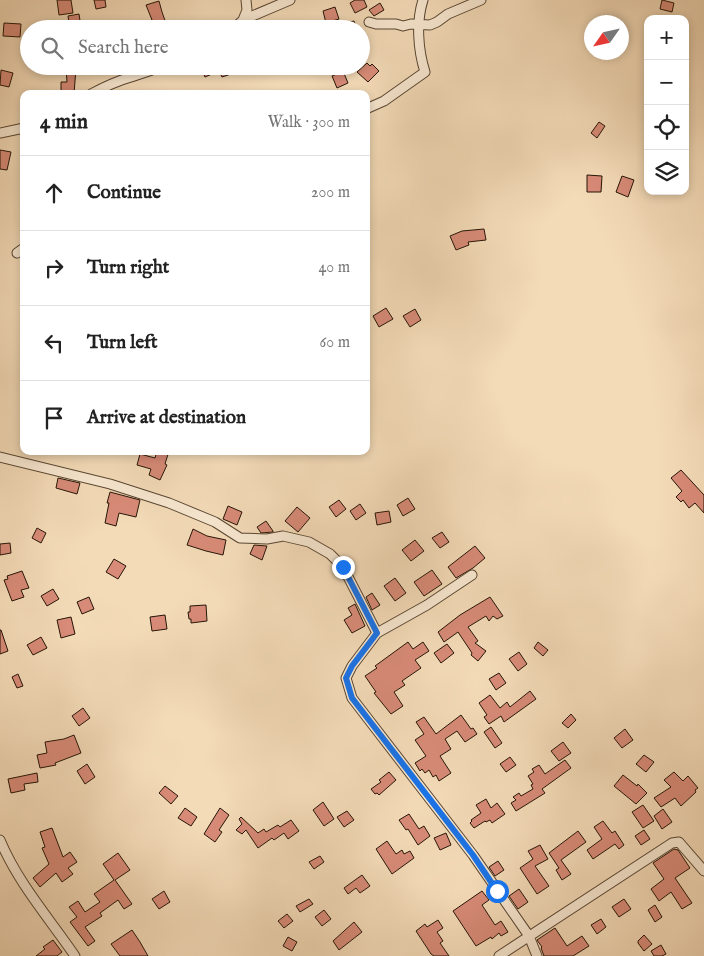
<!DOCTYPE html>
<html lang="en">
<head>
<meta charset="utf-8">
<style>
	:root { --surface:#fff; --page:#f6f6f6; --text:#222; --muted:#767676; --line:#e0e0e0 }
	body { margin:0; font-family:"IM FELL English",serif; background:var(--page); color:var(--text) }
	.controls { position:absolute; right:15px; top:15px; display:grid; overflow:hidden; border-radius:10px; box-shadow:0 2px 8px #0003 }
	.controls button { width:45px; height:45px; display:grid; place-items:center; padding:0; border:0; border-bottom:1px solid var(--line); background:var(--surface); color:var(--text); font:25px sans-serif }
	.compass { position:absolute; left:584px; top:15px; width:45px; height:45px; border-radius:50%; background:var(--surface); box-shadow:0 2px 8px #0003; rotate:236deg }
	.stop { position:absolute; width:15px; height:15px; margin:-11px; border:4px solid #1a73e8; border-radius:50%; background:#fff }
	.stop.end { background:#1a73e8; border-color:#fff; box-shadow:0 1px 5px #0008 }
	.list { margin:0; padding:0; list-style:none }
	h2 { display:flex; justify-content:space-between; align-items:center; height:65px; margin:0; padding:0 20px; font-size:21px }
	h2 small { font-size:16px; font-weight:400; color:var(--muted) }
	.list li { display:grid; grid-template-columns:32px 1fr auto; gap:15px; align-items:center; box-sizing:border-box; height:75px; padding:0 20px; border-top:1px solid var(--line) }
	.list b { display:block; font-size:19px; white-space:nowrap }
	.list em { font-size:16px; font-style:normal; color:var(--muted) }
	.icon { flex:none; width:28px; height:28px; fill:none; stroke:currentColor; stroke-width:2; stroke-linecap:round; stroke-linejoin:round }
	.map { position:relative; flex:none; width:704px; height:956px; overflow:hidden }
	.search { position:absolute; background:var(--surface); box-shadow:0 2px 8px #0003; left:20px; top:20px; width:350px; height:55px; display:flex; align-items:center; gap:12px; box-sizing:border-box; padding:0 18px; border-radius:28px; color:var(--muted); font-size:19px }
	.panel { position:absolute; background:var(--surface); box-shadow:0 2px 8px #0003; left:20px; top:90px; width:350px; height:365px; border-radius:10px }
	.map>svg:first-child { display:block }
	.building { fill:#d88b78; stroke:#251506 }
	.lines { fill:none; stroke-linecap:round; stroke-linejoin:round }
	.minor-casing { stroke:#594632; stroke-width:11 }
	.minor { stroke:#f8e8d1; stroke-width:9 }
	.route { stroke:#1a73e8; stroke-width:6 }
</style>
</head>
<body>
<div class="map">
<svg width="704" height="956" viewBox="0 0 704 956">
	<rect width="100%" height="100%" fill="#f4dbb8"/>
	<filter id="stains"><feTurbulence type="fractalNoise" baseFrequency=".004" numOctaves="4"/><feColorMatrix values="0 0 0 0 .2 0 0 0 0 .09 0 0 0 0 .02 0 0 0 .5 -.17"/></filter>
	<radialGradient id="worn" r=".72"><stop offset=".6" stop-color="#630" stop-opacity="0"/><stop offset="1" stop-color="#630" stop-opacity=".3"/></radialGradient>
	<path class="building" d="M57,0H71L73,13L59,15Z
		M94,0H105L106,7L96,9Z
		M355,0H364L367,7L355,13L350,3Z
		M662,0L674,3L672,12L660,9Z
		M159,1L162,12L168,29H153L150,21L152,20L146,5Z
		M380,3L384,10L374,16L369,10Z
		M335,7L339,19L326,23L323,11Z
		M79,14L81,27L70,29L68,16Z
		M354,21L357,29H334L333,27Z
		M4,23L21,24L20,37L3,36Z
		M367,63L370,66L372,64L379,71L368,82L357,72Z
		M200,66H232L234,73L222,77L219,71L205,77Z
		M66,68H76L74,94H61V82H67Z
		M1,70L13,73L9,87L0,85Z
		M343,71L348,83L337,88L332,76Z
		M599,122L605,126L597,138L591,133Z
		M0,150L11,152L7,170L0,169Z
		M587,175L602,176L601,192H587Z
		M622,176L634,180L628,197L616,192Z
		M484,229L486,240L468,242L469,245L456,250L450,236L462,231Z
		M386,308L393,319L379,327L373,316Z
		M415,309L421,320L410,327L403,316Z
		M157,451H169L165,464L167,465L160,480L149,475L151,469L137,465L140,454L155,458Z
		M681,470L704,495V513L695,503L689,508L683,500L681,502L676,497L682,491L671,478Z
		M58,478L80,483L77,494L56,488Z
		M110,492L140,500L136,517L119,513L116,526L105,523L109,503H107Z
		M408,498L415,509L403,516L397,505Z
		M339,500L346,509L336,517L329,507Z
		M360,504L366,513L356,520L350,511Z
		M228,506L242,512L237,525L223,519Z
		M297,507L310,518L298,532L285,521Z
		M389,511L391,522L377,525L375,513Z
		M266,521L273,531V532L261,533L257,527Z
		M37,528L46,533L41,543L32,538Z
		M193,529L207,536L226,540L223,555L206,551L187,545Z
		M442,532L449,542L440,548L432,538Z
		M415,540L424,551L411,561L402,550Z
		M10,543L11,553L0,555V544Z
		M254,545L267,546L262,560L250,554Z
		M475,546L485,558L473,568L456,578L448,567Z
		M114,559L126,566L118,579L106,572Z
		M432,570L442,584L424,596L414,582Z
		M22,571L29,588L21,590L24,597L12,601L4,580L8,579L7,576Z
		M395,578L406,593L395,601L384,586Z
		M53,589L59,599L47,606L41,596Z
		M372,593L380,605L372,610L366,597Z
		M89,597L94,609L82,614L77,602Z
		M490,597L503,616L497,619L493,616L489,621L486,616L468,627L478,641L475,643L486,651L478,661L471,655L472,653L458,632L444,642L438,632L460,615Z
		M355,604L365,626L352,633L344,620L352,615L348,608Z
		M206,605L207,621L191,623V619H189L188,612H190V606Z
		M165,615L167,629L152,631L150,617Z
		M71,617L75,634L61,638L57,620Z
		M0,630H1L8,651L0,654Z
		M41,637L47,648L33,655L27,645Z
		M408,642L413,649L423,642L429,651L415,660L421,668L402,681L405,685L394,692L403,706L391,714L374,693L376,692L365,676L377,668L375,666Z
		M538,642L548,650L543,656L534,648Z
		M447,644L454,653L441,663L434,653Z
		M519,652L527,664L518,671L509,659Z
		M499,673L506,683L496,690L489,679Z
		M18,674L23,686L17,688L12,677Z
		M530,691L536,699L504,722L501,716L489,724L484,717L487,715L479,703L490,695L500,708L507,702L510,707Z
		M83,708L90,718L79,726L72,716Z
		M571,714L576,720L568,728L562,723Z
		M461,715L471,729L473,728L477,734L465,742L457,731L445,739L451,749L440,756L451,773L439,781L436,775L433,777L429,770L425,773L422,769L420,771L415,763L426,756L415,740L424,734L416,722L424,717L436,734Z
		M491,727L502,743L495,748L484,732Z
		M625,729L633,740L622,748L614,738Z
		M74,735L81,753L55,763L56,765L40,768L37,755L47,753L45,742L64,739Z
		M563,742L571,753L559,761L551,751Z
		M644,755L654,762L646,772L636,764Z
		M510,757L516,765L506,772L500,764Z
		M565,760L571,768L542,789L545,793L516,811L511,803L516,800L513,797L519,793L521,796L533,789L531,785L533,784L528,776L534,772L532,769L539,765L545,774Z
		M87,764L95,777L85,784L77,771Z
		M389,772L396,780L379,795L377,793L375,794L371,789L381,782L379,780Z
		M674,772L683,781L688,776L698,788L695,790L696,792L681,806L675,798L661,807L654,798L671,787L664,780Z
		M37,773L38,782L24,784L25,790L11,793L8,779Z
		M623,775L637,786L638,784L647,793L636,804L614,786Z
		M165,786L178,796L171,804L159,793Z
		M486,799L491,808L497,803L505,814L492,823L490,820L486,822L485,821L474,828L470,823L472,821L471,820L481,813L476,805Z
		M323,802L334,819L324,826L313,810Z
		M643,805L654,821L643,828L632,812Z
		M185,808L197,817L191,826L178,818Z
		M220,808L229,815L219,830L222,832L215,842L204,834Z
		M663,809L672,822L662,829L654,816Z
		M347,811L354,820L344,827L337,817Z
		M409,814L419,829L424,826L430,836L418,845L408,829L406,830L399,820Z
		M241,817L258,833L264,829L266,832L278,825L280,827L291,820L299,831L288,839L284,833L274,840L272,838L258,848L246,830L242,834L236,830L242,824L239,819Z
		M603,821L612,833L615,831L624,845L619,849L615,844L593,859L587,850L602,839L594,827Z
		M52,828L63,857L70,852L77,862L68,868L73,874L62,882L56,873L40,887L33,878L49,864L42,848L45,847L40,832Z
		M644,830L650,839L641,845L635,836Z
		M578,831L586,842L561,860L571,874L562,880L556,870L559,868L549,853Z
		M446,833L451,845L440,850L434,838Z
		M387,841L396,854L402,850L404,854L410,851L414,858L392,874L376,849Z
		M540,845L548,859L535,866L549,886L537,894L520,868L533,859L528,851Z
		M674,849L678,850L690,868L675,878L692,903L682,909L671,892L659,901L651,889L664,879L653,863Z
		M118,853L130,870L115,880L132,904L124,909L118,900L100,913L102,916L85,927L95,941L88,946L70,922L77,917L69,907L78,901L85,912L100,902L94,894L114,880L103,864Z
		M320,856L324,862L314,869L309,862Z
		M498,861L504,870L495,876L489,867Z
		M362,875L370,886L360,893L356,888L348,894L344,888Z
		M519,889L528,902L518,909L509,896Z
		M164,891L170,902L159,909L152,899Z
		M482,891L489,900L482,905L495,925L501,921L508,932L501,936L499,933L492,939L491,937L476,946L453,911Z
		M309,899L313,904L300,912L296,906Z
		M624,899L631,909L619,917L612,907Z
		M655,905L662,917L655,922L648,910Z
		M324,910L331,919L322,926L315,917Z
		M287,914L293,921L284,928L278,921Z
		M601,919L606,927L597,934L591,925Z
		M438,920L443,928L437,932L443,941L440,943L449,956H434L431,954L416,931L425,924L427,927Z
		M354,922L362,932L339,950L333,941Z
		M555,928L567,946L582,936L589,946L573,956H544L541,948L542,947L537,940Z
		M132,930L140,942L148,956H120L111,944Z
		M644,935L652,944L644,951L638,943V941Z
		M288,937L297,942L292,951L283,946Z
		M53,940L62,952L57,956H36L45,949L43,947Z
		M661,945L666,954L662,956H654L651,951Z"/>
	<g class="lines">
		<defs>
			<path id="minor" d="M243,20L247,10L246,0
				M369,22L376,24H396L403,26L411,24L430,25L437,22L448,14L481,0
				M233,29L243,20L290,0
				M91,94C104,87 117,81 131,77C142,73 151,71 161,66
				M366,109L384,101L425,72C418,50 416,22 423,0
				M0,133L24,128
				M17,253L24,248
				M0,457L110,484L169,503L215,522L240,538L267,539L283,536L309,542L330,554L343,567L377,633
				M472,575L427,605L377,633L352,666L346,678L352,698L473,855L529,936L537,956
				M0,840C18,883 49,918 75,956
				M499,956L672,843L679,842L704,871"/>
		</defs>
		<use href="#minor" class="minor-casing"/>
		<use href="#minor" class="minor"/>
	</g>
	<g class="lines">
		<path class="route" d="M343,567L377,633L352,666L346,678L352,698L473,855L497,891"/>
	</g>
	<rect width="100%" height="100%" filter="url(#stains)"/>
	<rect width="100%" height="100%" fill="url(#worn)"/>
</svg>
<div class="controls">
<button>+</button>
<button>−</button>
<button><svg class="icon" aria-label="locate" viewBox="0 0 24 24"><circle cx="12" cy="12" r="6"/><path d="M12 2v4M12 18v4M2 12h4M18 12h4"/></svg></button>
<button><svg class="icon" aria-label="layers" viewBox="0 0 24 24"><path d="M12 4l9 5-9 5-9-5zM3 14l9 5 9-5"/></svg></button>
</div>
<svg class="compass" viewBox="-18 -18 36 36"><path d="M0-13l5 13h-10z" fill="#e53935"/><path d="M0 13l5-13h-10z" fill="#767676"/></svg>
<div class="stop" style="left:497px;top:891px"></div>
<div class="stop end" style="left:343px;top:567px"></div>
<div class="search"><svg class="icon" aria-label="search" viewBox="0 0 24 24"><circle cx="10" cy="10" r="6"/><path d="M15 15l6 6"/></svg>Search here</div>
<section class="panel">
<h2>4 min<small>Walk · 300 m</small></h2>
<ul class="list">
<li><svg class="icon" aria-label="ahead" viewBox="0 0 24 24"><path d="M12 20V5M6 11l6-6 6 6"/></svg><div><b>Continue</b></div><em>200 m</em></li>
<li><svg class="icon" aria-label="right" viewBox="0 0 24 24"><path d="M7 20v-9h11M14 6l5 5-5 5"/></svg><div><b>Turn right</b></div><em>40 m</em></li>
<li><svg class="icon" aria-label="left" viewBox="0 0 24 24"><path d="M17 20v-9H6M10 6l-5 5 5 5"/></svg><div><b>Turn left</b></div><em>60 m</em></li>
<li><svg class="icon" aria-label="arrive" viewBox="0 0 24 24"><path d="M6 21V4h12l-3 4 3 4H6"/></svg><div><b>Arrive at destination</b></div></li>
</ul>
</section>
</div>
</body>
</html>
